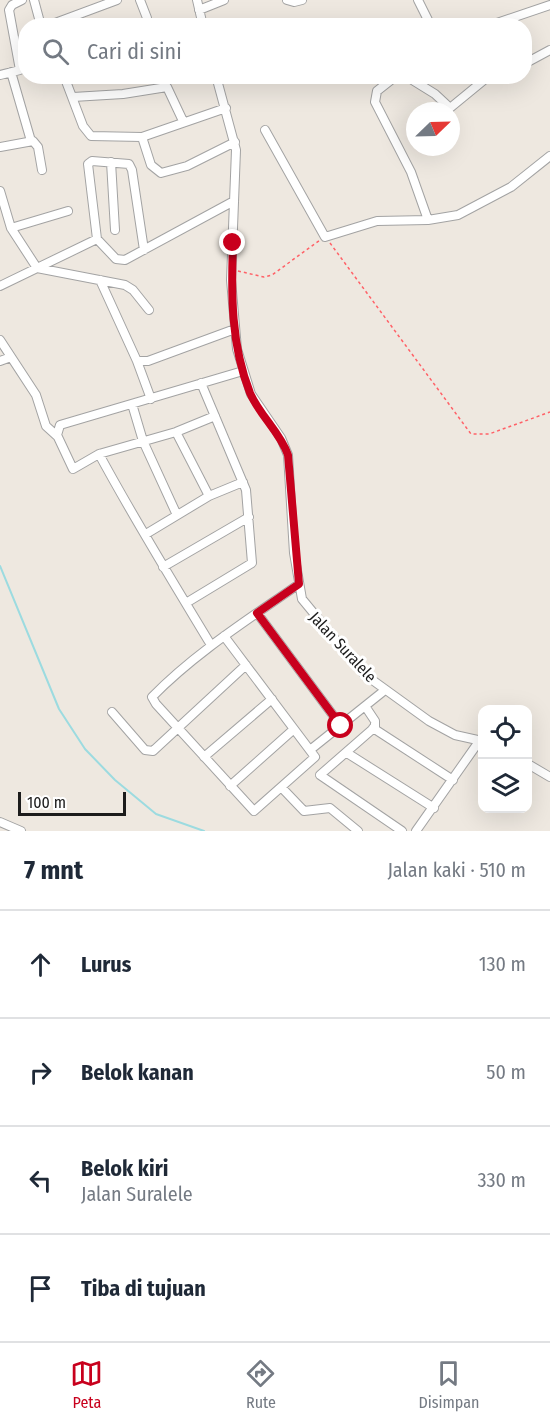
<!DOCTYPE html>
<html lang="id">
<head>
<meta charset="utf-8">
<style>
	:root { --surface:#fff; --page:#f6f6f7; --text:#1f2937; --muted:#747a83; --line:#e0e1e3; --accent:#c8001d }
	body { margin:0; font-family:"Fira Sans Condensed",sans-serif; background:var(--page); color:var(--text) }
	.controls { position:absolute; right:18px; bottom:18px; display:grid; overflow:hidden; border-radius:12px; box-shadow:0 6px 24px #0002 }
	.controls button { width:54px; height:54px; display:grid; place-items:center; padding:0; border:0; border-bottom:2px solid var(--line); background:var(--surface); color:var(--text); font:30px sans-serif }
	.compass { position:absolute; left:406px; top:102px; width:54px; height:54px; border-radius:50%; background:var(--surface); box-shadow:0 6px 24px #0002; rotate:67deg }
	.scale { position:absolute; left:18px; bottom:15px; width:108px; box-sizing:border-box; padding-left:6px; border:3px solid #1c1c1c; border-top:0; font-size:16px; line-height:21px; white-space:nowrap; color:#1c1c1c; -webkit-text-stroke:4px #fff; paint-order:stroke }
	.stop { position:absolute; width:18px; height:18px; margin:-14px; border:4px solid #c8001d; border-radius:50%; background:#fff }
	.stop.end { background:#c8001d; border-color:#fff; box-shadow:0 2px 6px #0008 }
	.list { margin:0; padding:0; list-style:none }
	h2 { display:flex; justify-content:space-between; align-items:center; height:78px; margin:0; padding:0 24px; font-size:26px }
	h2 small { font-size:20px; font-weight:400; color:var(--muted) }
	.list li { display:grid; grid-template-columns:39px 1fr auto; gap:18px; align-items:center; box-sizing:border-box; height:108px; padding:0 24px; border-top:2px solid var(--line) }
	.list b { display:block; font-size:22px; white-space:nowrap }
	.list p { margin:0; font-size:20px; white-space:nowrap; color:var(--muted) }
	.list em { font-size:20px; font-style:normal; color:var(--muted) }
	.icon { flex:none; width:33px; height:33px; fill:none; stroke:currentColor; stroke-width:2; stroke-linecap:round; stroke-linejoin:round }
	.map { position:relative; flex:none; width:550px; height:831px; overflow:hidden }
	.search { position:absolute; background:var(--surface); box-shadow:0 6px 24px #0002; left:18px; right:18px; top:18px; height:66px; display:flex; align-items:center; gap:15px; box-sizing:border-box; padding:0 21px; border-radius:24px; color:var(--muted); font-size:22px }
	.sheet { height:510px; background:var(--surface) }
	nav { display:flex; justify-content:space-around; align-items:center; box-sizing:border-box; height:84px; border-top:2px solid var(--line); background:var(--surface); font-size:16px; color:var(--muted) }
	nav a { display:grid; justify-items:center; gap:3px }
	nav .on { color:var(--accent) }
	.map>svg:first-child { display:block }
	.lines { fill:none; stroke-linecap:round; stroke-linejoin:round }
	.stream { stroke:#9cdbe0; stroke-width:2 }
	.minor-casing { stroke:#a3a3a3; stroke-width:10 }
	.path { stroke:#ff6167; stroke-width:1.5; stroke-dasharray:3 3; stroke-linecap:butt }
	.minor { stroke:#fff; stroke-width:8 }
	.route { stroke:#c8001d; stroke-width:8 }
	.labels { text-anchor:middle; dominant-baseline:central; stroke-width:6; stroke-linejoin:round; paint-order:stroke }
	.street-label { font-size:16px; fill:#1c1c1c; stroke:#fff }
</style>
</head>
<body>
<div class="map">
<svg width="550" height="831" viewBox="0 0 550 831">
	<rect width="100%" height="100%" fill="#eee8e0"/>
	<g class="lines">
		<path class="stream" d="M0,566L59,709L85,749L115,780L156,814L204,831"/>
		<defs>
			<path id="minor" d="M34,0L41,26
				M140,0L147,18V26
				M197,0L203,26
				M287,0L294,2L302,0
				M418,0L431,26
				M199,10L224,0
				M47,26L117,0
				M488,26L550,5
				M524,64L550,50
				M11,72L31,141
				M0,75L20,70L9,10L12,5L22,0
				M64,76L83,126L91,136L142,137L226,108
				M216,76L236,150L231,280L237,349L251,394L281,438L288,455L294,553L302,599L364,674L429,721L455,735L482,741
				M396,76L377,91L375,102L411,172L428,220
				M406,76L435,94L450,108L489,76
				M73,97L123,94L167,87L183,121
				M265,130L325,237L377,221L428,220L458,215L511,187L550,156
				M142,137L151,165L161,173L187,166L235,142
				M0,147L33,141L38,147L42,170
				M111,162L115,230
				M0,191L11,228L37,268L125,285L133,290L149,310
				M11,228L68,211
				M97,239L88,164L92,161L129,164L132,170L144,250
				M100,280L137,361H148L235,329
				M0,286L97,239L116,259L125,260L234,201
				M0,340L36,395L46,426L57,436
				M0,361L11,357
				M137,361L151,399
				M132,404L143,441L176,513
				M215,416L176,432L99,454L73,469L57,435L60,425L243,371
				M176,432L209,496
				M99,454C134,519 173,582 211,645
				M146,534L209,496L243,482
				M163,567L249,517
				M186,603L252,563L246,490L201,383
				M257,613L341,726
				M224,636L315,757L254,811L156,704L152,697C195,653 249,619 299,584
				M365,706L375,721V727L320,775L402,831
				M112,712L145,750L153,751L246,665
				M373,728L453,780
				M310,750L385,690
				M347,753L434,808
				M204,757L272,699
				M528,764L550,777
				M230,786L294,729
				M282,788L304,811L330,808L358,831
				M0,822L21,831
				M416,831L480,740"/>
		</defs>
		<use href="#minor" class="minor-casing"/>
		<path class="path" d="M330,243L471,434H489L550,412
			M238,271L264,277L272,275L320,240"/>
		<use href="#minor" class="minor"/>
	</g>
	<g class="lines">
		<path class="route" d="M233,243C231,294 231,345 250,393C260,416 280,432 288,455L299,584L257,613L341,726"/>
	</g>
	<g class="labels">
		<g class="street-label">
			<text transform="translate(343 647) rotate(47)">Jalan Suralele</text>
		</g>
	</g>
</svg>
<div class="controls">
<button><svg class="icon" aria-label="locate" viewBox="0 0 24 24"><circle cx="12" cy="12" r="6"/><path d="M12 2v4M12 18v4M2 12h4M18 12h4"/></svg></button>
<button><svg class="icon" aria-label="layers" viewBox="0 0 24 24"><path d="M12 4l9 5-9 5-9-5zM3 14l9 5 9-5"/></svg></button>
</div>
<svg class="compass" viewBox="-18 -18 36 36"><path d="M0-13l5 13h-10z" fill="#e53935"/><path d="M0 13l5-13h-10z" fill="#747a83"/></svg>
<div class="scale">100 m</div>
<div class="stop" style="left:341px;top:726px"></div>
<div class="stop end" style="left:233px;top:243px"></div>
<div class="search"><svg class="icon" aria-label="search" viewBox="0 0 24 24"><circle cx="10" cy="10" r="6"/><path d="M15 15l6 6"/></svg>Cari di sini</div>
</div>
<section class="sheet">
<h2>7 mnt<small>Jalan kaki · 510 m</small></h2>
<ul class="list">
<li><svg class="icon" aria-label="ahead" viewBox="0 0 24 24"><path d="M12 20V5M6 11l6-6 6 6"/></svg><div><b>Lurus</b></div><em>130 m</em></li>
<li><svg class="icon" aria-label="right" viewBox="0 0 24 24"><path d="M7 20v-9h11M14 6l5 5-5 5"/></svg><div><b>Belok kanan</b></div><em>50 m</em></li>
<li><svg class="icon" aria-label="left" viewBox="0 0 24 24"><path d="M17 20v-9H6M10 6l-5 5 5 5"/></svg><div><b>Belok kiri</b><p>Jalan Suralele</p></div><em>330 m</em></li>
<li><svg class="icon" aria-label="arrive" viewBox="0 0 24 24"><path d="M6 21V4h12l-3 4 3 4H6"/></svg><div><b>Tiba di tujuan</b></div></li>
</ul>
</section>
<nav>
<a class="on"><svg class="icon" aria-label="map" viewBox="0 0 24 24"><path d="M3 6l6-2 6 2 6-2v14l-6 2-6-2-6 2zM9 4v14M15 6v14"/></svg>Peta</a>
<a><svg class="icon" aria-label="directions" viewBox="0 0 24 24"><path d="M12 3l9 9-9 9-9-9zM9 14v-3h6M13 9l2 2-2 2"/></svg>Rute</a>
<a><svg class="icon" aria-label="saved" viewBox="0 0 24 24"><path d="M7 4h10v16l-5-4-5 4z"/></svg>Disimpan</a>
</nav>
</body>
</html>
